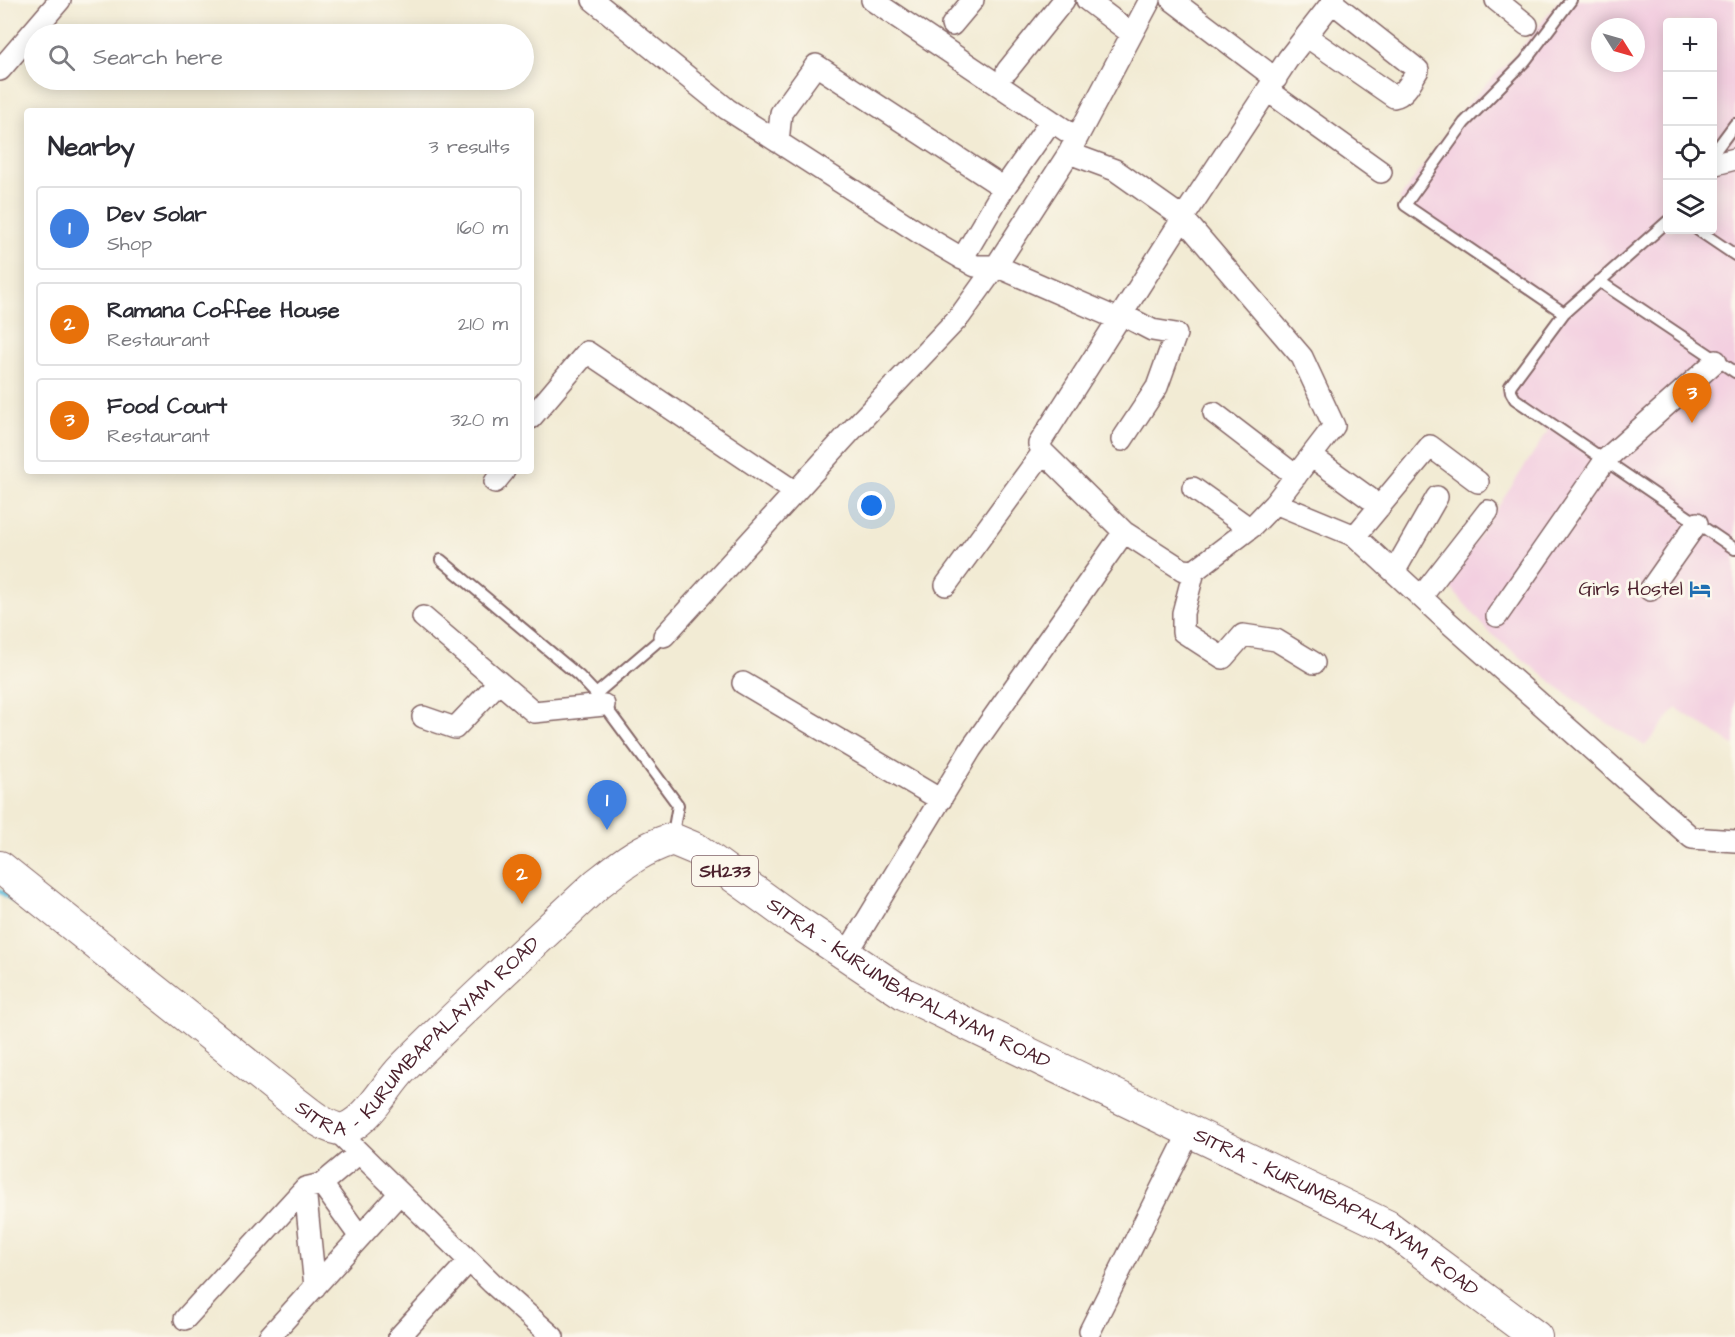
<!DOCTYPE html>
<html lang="en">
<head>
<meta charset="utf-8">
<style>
	:root { --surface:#fff; --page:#f2f2f3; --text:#2b2b33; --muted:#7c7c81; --line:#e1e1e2; --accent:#111827 }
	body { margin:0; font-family:"Architects Daughter",sans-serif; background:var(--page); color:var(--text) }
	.controls { position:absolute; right:18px; top:18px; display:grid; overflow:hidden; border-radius:6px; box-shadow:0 3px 15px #0003 }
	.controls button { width:54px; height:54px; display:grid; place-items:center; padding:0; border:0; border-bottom:2px solid var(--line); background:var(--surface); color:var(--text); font:30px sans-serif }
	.compass { position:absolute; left:1591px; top:18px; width:54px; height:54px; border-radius:50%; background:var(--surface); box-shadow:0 3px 15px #0003; rotate:127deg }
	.you { position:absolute; left:872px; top:506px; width:21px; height:21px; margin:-15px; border:4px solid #fff; border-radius:50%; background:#1a73e8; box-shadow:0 0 0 9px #1a73e833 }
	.badge { display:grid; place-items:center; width:39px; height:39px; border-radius:50%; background:var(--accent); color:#fff; font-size:20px; font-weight:700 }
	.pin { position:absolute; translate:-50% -50px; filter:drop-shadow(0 2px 3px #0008) }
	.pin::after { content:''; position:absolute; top:32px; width:21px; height:18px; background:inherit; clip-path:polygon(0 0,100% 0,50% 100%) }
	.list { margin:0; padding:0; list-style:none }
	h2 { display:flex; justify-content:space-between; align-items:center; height:78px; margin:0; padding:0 24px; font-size:26px }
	h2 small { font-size:20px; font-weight:400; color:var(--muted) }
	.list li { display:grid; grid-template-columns:39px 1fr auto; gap:18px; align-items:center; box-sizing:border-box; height:84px; margin:0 12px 12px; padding:0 12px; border:2px solid var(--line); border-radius:6px }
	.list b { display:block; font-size:22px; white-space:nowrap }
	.list p { margin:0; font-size:20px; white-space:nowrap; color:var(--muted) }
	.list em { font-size:20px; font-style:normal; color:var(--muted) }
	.icon { flex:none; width:33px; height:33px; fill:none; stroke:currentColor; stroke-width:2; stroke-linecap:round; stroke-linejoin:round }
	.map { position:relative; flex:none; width:1735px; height:1337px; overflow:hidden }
	.search { position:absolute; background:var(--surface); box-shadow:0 3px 15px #0003; left:24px; top:24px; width:510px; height:66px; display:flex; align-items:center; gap:15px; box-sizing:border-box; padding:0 21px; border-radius:33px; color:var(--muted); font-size:22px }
	.panel { position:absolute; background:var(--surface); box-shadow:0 3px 15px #0003; left:24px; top:108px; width:510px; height:366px; border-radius:6px }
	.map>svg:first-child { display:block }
	.built { fill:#f3cfe0; fill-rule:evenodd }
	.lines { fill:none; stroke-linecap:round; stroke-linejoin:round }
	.stream { stroke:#5ebfdd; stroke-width:5 }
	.service-casing { stroke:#856666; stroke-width:14 }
	.minor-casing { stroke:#856666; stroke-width:24 }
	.primary-casing { stroke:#856666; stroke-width:34 }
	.service { stroke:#fff; stroke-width:10 }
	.minor { stroke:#fff; stroke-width:21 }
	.primary { stroke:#fff; stroke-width:32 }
	.labels { text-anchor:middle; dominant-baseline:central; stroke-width:6; stroke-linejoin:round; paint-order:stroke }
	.shield { fill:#fbf7ec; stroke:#7f6065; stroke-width:1.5 }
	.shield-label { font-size:18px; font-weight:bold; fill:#4a1f2b }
	.poi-label { font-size:20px; fill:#4a1f2b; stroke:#fbf7ec; text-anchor:end }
	.street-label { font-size:20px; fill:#4a1f2b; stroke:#fbf7ec }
</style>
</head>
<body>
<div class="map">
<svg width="1735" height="1337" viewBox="0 0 1735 1337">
	<rect width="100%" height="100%" fill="#fbf7ec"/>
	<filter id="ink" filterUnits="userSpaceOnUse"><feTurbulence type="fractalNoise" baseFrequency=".0167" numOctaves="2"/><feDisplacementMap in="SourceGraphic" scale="12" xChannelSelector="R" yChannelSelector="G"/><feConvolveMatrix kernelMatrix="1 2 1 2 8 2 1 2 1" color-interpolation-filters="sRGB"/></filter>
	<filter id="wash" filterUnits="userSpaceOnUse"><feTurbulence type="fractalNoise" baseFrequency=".008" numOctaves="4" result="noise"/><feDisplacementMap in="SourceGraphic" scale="24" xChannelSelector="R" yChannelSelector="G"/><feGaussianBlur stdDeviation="1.35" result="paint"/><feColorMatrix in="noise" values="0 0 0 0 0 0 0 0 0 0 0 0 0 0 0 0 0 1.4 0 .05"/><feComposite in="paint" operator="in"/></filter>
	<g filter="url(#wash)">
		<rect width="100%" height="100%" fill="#f2ebd4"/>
		<path class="built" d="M1559,0H1735V746L1676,708L1645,746L1591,713L1491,634L1447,584L1548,431L1500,395L1564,313L1399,200L1465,106L1517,53ZM1668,22H1712V230H1668ZM1600,27H1636V63H1600Z"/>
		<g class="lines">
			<path class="stream" d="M0,891L22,906"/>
		</g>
	</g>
	<g filter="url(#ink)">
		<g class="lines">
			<defs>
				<path id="service" d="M1712,155L1735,124
					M1668,221L1564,313L1510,386L1511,392L1515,399L1735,549
					M1698,230L1735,255
					M1599,281L1735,372
					M1564,313L1405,205L1464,123L1525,61L1571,0
					M441,560L579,676L596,694L678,805L672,839
					M596,694L664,636"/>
				<path id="minor" d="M593,0L727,109L921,234L975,266H996L1069,153L1115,170L1183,218L1302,357L1334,426L1275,503L1253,526L1194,571L1183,570L1124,532
					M872,0L1077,138
					M1087,0L1132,34
					M1172,0L1276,79
					M1496,0L1527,25
					M952,25L973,0
					M1306,36L1394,97C1406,95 1412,79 1418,70L1332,2
					M0,70L60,0
					M1007,71L1064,0
					M1268,91L1381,172
					M778,142L781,113L816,65L1004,188
					M1070,151L1150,0
					M1712,165L1735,159
					M962,259L1004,188L1051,121
					M1121,314L1152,330L1176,334L1157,387L1122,440
					M1214,413L1296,476
					M531,418L587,352L795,492
					M1311,456L1369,498
					M495,482L504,471
					M1193,488L1249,528
					M1275,503L1355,536L1447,621L1692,838L1735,841
					M1355,536L1430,446L1478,482
					M1194,571L1183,613V632L1223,658L1243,635L1276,640L1314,663
					M1394,572L1437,497
					M946,585L1043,452
					M1650,590L1697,523
					M1421,597L1488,511
					M1497,616L1606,459L1716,361
					M423,617L534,712L604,705
					M664,636L850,432L960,316L996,266L1118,319
					M743,683L941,800
					M423,717L455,728L499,682
					M846,955L971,749L1124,532L1043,452L1039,444L1183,218L1288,59L1334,0
					M335,1129L492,1283L553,1337
					M322,1184L360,1237
					M305,1188L315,1287
					M185,1319L305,1188L322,1184L359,1153
					M1090,1331L1190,1131
					M269,1337L400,1193
					M399,1337L469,1261"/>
				<g id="primary">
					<path id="s1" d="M0,867L292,1100C304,1109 332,1135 347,1128C370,1118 386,1085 403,1068C466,1005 532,945 597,884C624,863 639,850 672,839L696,849L793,919L905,994L1387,1226L1536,1337"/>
				</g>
			</defs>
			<use href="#service" class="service-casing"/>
			<use href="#minor" class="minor-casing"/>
			<use href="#primary" class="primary-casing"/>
			<use href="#service" class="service"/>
			<use href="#minor" class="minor"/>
			<use href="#primary" class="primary"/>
		</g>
	</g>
	<defs>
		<symbol id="hotel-bare" viewBox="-9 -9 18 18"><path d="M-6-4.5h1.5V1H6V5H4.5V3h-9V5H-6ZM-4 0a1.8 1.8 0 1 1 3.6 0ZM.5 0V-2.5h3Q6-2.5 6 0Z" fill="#1f6fb2" stroke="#fbf7ec" stroke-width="2.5" paint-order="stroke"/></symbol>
	</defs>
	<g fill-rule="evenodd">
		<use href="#hotel-bare" x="1685" y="574" width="30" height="30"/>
	</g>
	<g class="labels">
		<rect class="shield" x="692" y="856" width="66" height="30" rx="4.5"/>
		<g class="shield-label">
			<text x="725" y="871">SH233</text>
		</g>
		<g class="poi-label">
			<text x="1683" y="589">Girls Hostel</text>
		</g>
		<g class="street-label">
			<text stroke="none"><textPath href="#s1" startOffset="1154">SITRA - KURUMBAPALAYAM ROAD</textPath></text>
			<text stroke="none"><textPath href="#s1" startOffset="543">SITRA - KURUMBAPALAYAM ROAD</textPath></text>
			<text stroke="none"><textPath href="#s1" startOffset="1640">SITRA - KURUMBAPALAYAM ROAD</textPath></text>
		</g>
	</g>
</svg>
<div class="controls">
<button>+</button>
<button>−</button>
<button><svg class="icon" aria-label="locate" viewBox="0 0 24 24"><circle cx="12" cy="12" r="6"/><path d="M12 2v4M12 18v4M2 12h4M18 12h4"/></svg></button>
<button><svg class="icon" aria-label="layers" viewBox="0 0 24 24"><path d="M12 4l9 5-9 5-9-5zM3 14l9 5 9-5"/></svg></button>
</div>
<svg class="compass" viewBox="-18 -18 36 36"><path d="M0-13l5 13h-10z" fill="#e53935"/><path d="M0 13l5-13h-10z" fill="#7c7c81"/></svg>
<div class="you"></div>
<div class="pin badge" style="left:607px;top:830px;background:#3f7fe0">1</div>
<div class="pin badge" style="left:522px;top:904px;background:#e8710a">2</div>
<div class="pin badge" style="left:1692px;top:423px;background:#e8710a">3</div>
<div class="search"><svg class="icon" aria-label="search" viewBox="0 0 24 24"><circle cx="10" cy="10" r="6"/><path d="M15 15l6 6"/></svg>Search here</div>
<section class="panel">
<h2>Nearby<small>3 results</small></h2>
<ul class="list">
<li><span class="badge" style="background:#3f7fe0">1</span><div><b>Dev Solar</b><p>Shop</p></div><em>160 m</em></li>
<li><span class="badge" style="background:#e8710a">2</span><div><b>Ramana Coffee House</b><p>Restaurant</p></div><em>210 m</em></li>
<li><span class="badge" style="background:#e8710a">3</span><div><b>Food Court</b><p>Restaurant</p></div><em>320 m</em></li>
</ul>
</section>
</div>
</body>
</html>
